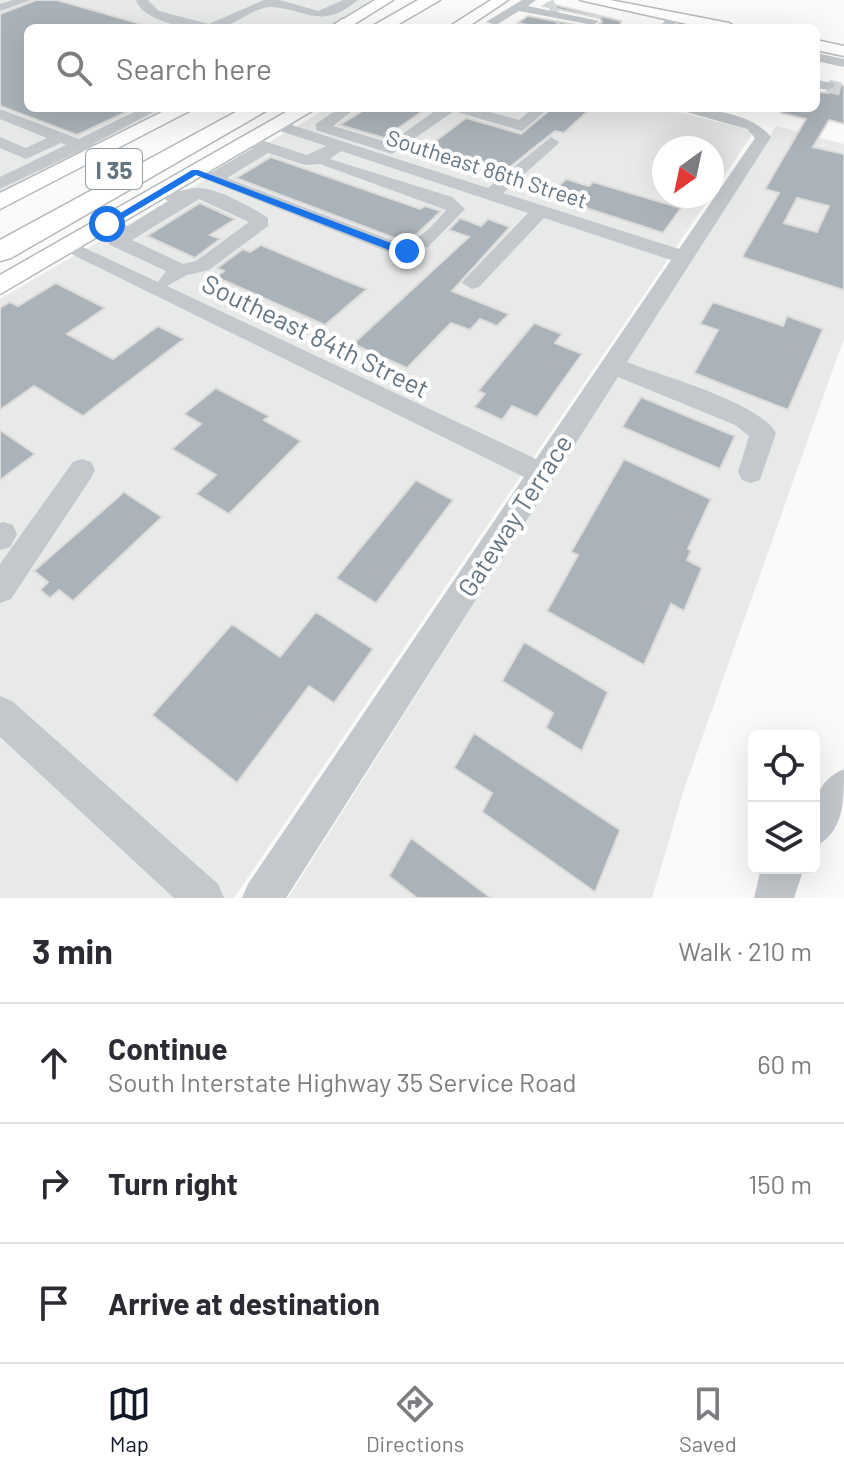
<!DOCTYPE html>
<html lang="en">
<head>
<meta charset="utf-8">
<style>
	:root { --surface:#fff; --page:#f2f2f3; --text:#2b2b33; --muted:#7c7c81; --line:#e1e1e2; --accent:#111827 }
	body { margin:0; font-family:Barlow,sans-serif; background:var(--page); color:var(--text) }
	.controls { position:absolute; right:24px; bottom:24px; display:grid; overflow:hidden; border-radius:12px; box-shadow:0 8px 32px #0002 }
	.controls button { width:72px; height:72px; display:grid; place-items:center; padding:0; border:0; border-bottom:2px solid var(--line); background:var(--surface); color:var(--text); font:40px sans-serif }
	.compass { position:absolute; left:652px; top:136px; width:72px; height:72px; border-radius:50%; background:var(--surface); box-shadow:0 8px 32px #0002; rotate:213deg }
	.stop { position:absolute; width:24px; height:24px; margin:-18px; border:6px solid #1a73e8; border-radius:50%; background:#fff }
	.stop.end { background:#1a73e8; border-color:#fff; box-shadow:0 2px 8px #0008 }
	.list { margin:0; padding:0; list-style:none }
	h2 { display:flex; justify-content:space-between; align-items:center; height:104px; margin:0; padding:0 32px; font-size:34px }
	h2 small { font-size:26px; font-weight:400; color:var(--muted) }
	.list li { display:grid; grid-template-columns:52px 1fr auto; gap:24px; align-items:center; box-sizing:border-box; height:120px; padding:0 32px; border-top:2px solid var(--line) }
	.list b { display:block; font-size:30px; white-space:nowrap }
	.list p { margin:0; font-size:26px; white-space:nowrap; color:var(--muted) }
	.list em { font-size:26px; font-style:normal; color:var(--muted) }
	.icon { flex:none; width:44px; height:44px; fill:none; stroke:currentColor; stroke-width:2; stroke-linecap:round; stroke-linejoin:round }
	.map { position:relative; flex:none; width:844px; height:898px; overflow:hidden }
	.search { position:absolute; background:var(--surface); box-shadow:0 8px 32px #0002; left:24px; right:24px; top:24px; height:88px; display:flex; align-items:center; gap:20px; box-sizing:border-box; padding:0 28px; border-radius:12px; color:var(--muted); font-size:30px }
	.sheet { height:464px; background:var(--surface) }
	nav { display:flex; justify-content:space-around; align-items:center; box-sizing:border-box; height:112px; border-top:2px solid var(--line); background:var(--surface); font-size:22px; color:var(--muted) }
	nav a { display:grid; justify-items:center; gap:4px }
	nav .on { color:var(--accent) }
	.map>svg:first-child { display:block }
	.built { fill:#e8e9e9 }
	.building { fill:#aab3b9; stroke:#dcdcda; stroke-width:2; fill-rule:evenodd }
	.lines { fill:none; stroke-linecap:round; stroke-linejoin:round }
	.minor-tunnel { stroke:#d5d9db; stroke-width:13; stroke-dasharray:13 6; stroke-linecap:butt }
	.major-casing { stroke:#b5babe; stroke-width:3 }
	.highway-casing { stroke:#b4b9bd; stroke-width:3 }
	.minor { fill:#c3c8cc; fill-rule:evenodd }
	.major { fill:#fff; fill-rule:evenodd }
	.highway { fill:#fff; fill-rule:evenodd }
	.route { fill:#1a73e8 }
	.labels { text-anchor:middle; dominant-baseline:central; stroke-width:8; stroke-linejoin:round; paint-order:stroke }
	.far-street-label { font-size:22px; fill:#657683; stroke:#fff }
	.shield { fill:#fff; stroke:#939fa8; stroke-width:2 }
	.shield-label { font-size:24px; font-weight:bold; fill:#657683 }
	.street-label { font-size:26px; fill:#657683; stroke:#fff }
</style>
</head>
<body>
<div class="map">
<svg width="844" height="898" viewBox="0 0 844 898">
	<rect width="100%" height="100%" fill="#fafaf8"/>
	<path class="built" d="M0,0H380L329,28H28V108H175L0,196Z
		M328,108H663L742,128L750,132L751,136L712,194V148H664V196H711L234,898H0V299Z
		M776,126L844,144V338L684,789L652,898H288Z"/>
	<path class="building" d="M36,0H57L141,24L140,28H28V108H135L77,135L0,106V14Z
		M547,3L621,21L620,28H543L518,23L528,16L592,28L602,22L600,18L543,6Z
		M838,84L844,86V124L829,120L813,147L844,154V290L742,257L779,193L765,189L806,119L781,113L782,108H816V92L829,93ZM797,198L829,206L817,232L784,223Z
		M367,108H427L384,138L340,125Z
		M552,108H591L564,133L555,131L506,170L425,149L466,118L521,134Z
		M271,157L420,209L425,206L441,211L417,234L397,239L236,178Z
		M566,179L589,186L593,182L681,208L663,233L549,196Z
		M200,203L235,219L210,235L220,239L195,258L147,236Z
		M460,218L481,226L488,219L510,227L452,291L509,314L497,326L480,319L470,330L451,323L407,368L353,344L469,237L449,230Z
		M261,245L344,280L367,289L325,325L216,277L224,271L217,268L243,249L250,252Z
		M56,283L105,308L67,334L113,359L158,326L184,339L83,416L34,386L0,410V308L10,302L18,306Z
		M713,302L783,326L787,316L823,329L788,410L694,373L718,330L700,324Z
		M534,323L562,334L555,343L582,354L537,417L512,406L502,420L474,407L485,394L478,391Z
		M216,388L269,416L264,420L301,441L229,514L196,494L216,475L172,449L201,424L184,414Z
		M641,397L735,436L720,469L622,427Z
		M0,430L35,454L0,480Z
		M624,459L711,499L688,549L691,551L687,560L702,568L684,611L671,604L644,665L547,611L578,555L571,552Z
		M416,480L453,500L376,603L336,578Z
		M124,492L162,517L73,601L59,590L50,598L40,590L48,582L34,571Z
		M316,612L373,649L334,703L309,686L237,783L152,715L232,624L280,657Z
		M524,642L608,692L582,751L546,728L553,713L502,681Z
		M474,733L620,830L595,892L482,812L492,793L454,768Z
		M411,838L491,898H417L389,876Z"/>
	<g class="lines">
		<path class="minor-tunnel" d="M549,9L556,5
			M559,28L562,26
			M828,86L844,90"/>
		<defs>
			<path id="major" d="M375,0H393L348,28H329Z
				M491,0H508L466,28H447Z
				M580,0H610L729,23L737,28H705Z
				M816,40L844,46V56L816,50Z
				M170,108H195L0,209V193Z
				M293,108H317L0,294V275Z"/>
			<path id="highway" d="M418,0H440L392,28H369Z
				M342,19L349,21V28H330Z
				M243,108H271L11,258L0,261V240Z"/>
		</defs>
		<use href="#major" class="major-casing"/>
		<use href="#highway" class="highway-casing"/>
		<path class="minor" d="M13,0H31L0,11V4Z
			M136,0H148L159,11L209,24L264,0H280L318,11L343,0H358C320,31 308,9 271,7C254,7 236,25 219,28C198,32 143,23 136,0Z
			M522,0H536L528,6L599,21L593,25L519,11L496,25L486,22Z
			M672,14L682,17L671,28H658Z
			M816,53L844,59V67L816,61Z
			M816,80L833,83L835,86L828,90L816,88Z
			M142,108H161L93,144V151H80L0,189V177L66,145L61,143L26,159L0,148V137L26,148L47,138L0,119V109L79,139Z
			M339,108H356L333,126L390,143L439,108H475L519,120L533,108H549L522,131L454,111L392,154L316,130V124Z
			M672,108C703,108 750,111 771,137L627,362C662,376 759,402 776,433L760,480L751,483L742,480L738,472L749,436L735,425L618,377L286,898H242L248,884L524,477L57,247L60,243H74L158,282L166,271L110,245L107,241L115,234L100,228V220L107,218L128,226L168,201L159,195L168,190C182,193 185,188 198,188C215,187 254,208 268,218V226L209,270L187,275L167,286L536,459L671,260L544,218L479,287L472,289L462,283L465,279L528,213L341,151L330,159L452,197L465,209L428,247L393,254L187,172L195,167L212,172L253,148L241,141L249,136L307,155L326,146L271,128V122L276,120L488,188L551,137L559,142L557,145L503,193L679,249L755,138L747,129ZM268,153L305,165L320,164L446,210C433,225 418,244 396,242L227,178ZM199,199L249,222L196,261L183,264L132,240Z
			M82,459L91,462L95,470L91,478L11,599L0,603V564L73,462Z
			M3,522L13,525L17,534L10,547L0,550V523Z
			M0,696L12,701L218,884L224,898H174L0,737Z
			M844,769C844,802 844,833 814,847C814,815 809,784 844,769Z
			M761,868H804L794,898H754Z"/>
		<use href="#major" class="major"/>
		<use href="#highway" class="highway"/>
	</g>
	<path class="route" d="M192,170H198L412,251L407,254L389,250L196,175L110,226L102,224Z"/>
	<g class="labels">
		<g class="far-street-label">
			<text transform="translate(487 168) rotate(18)">Southeast 86th Street</text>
		</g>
		<rect class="shield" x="86" y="149" width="56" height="40" rx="6"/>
		<g class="shield-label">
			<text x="114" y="169">I 35</text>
		</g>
		<g class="street-label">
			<text transform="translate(316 335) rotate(26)">Southeast 84th Street</text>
			<text transform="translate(514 515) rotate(-57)">Gateway Terrace</text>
		</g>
	</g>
</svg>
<div class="controls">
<button><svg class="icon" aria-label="locate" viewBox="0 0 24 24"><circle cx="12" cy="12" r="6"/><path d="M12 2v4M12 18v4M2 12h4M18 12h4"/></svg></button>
<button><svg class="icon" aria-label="layers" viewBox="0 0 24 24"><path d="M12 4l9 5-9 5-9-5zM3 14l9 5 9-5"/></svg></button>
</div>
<svg class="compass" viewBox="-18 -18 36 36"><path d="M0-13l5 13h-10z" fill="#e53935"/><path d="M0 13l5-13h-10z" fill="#7c7c81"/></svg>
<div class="stop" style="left:107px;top:224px"></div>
<div class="stop end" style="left:407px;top:251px"></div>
<div class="search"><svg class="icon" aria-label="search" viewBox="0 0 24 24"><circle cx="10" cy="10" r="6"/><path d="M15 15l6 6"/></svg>Search here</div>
</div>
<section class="sheet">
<h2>3 min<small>Walk · 210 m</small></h2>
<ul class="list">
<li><svg class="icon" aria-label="ahead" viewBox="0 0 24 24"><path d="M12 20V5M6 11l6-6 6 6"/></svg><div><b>Continue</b><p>South Interstate Highway 35 Service Road</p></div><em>60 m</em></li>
<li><svg class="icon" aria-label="right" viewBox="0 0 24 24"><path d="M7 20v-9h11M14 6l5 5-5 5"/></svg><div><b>Turn right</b></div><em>150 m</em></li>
<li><svg class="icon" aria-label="arrive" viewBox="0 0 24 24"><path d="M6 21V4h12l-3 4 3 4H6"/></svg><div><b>Arrive at destination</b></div></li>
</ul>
</section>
<nav>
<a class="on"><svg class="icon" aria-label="map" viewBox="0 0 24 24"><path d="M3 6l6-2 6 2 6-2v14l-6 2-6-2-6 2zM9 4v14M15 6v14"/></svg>Map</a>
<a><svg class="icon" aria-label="directions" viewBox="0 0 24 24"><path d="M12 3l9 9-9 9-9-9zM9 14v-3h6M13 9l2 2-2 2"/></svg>Directions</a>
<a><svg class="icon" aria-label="saved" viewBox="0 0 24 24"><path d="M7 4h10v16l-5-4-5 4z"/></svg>Saved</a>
</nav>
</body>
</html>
